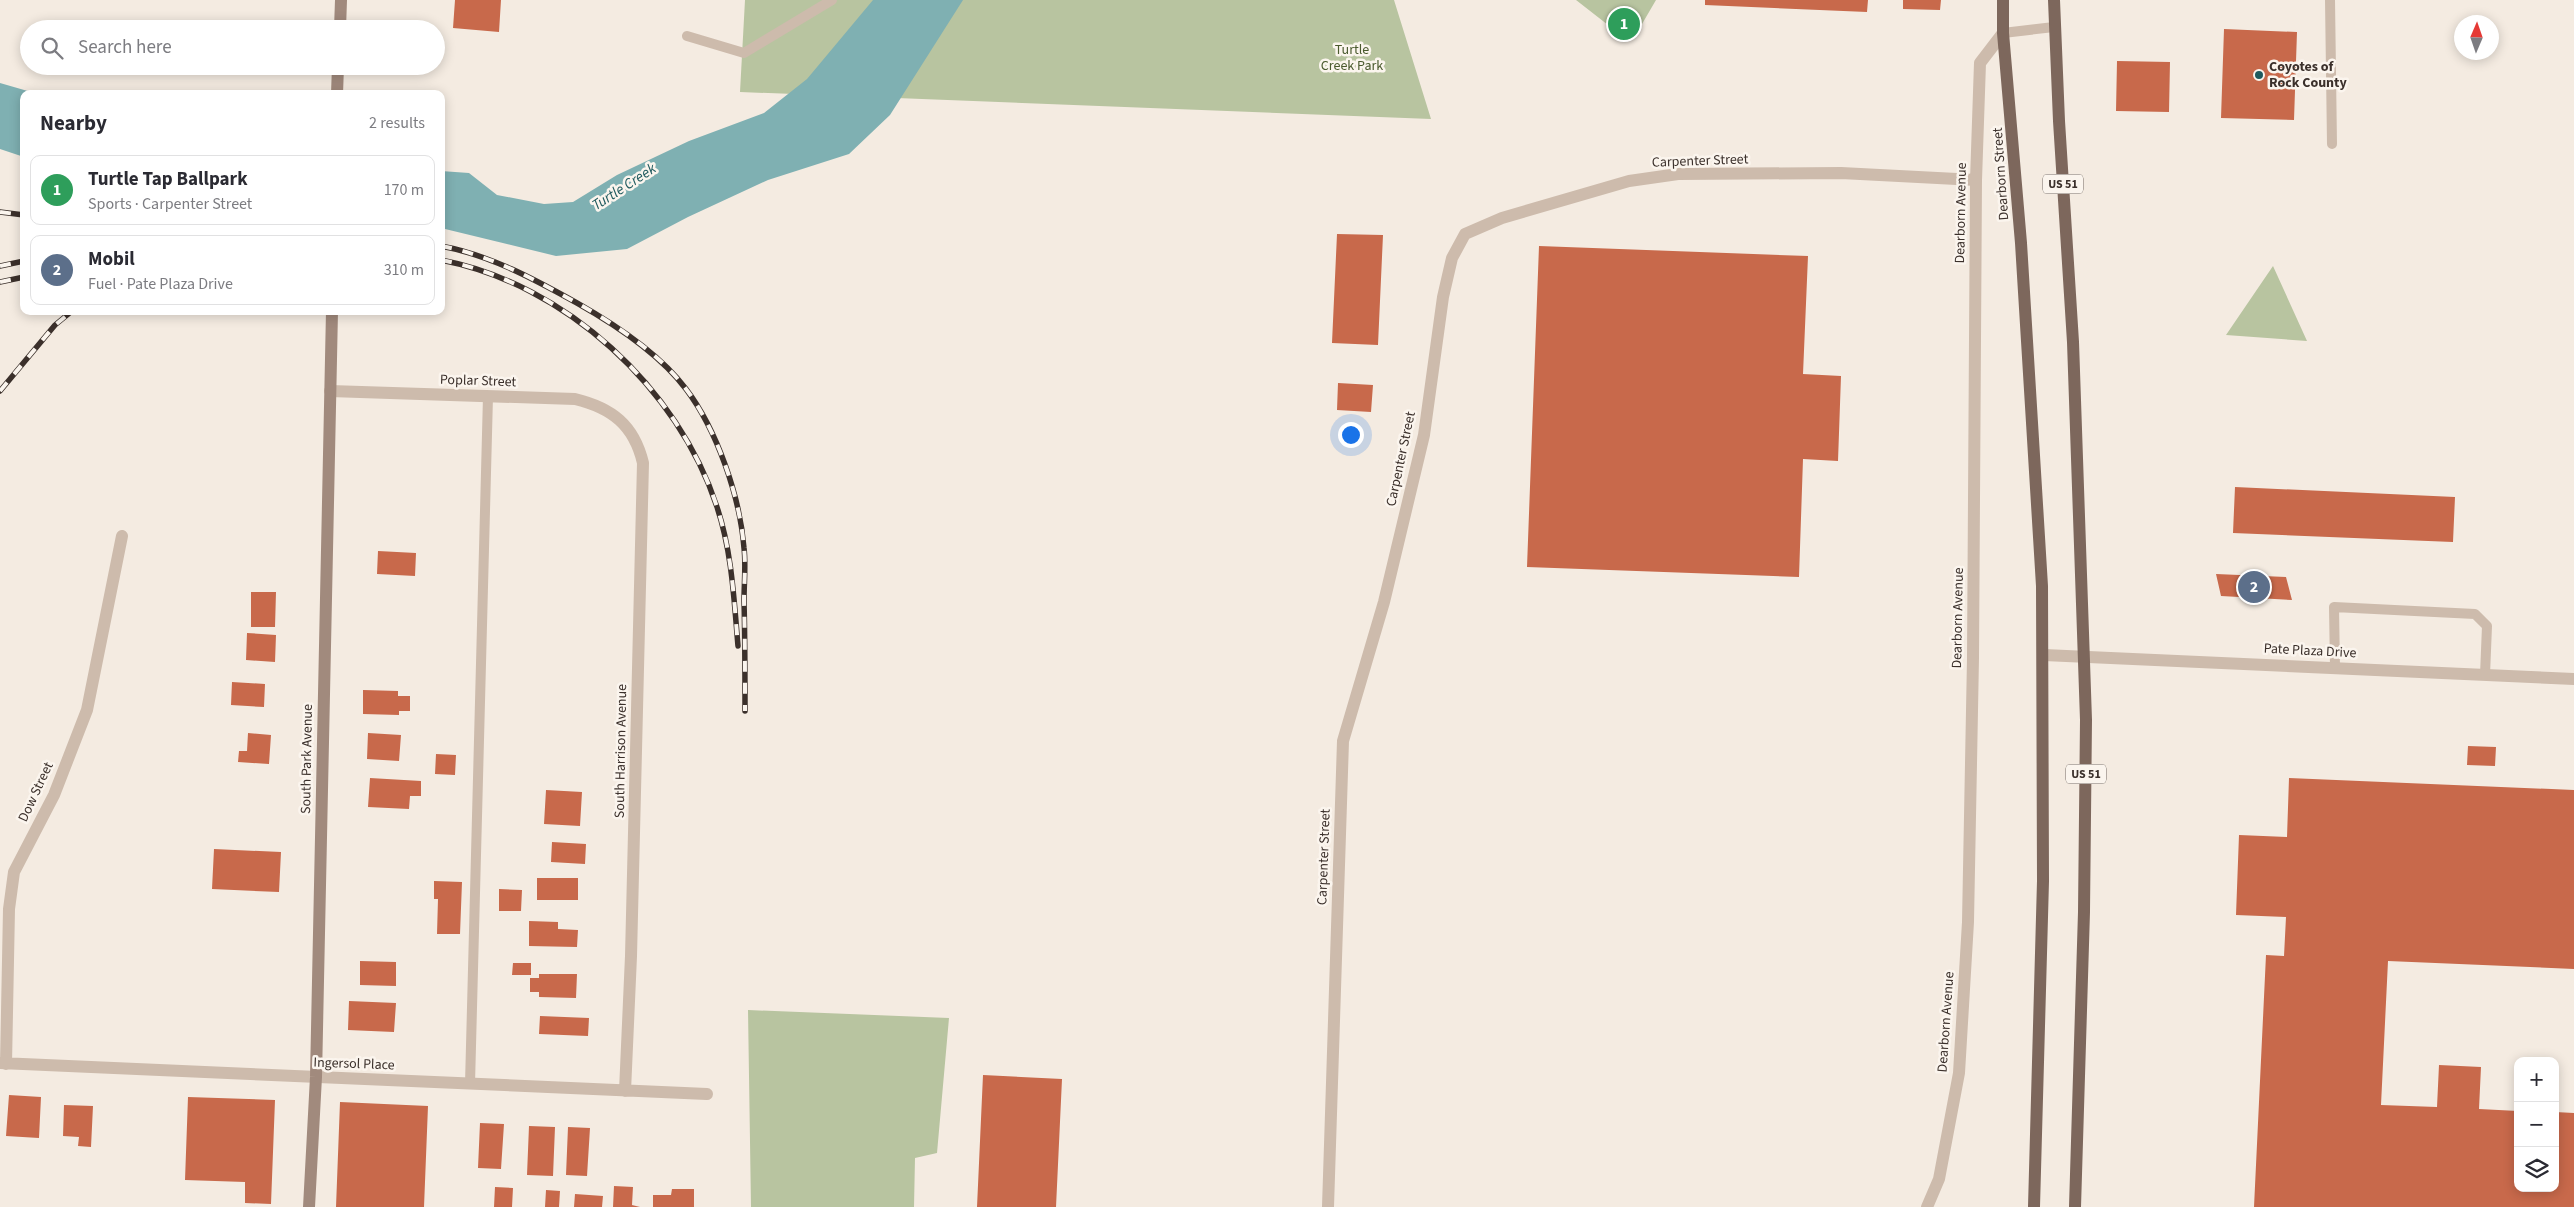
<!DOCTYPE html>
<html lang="en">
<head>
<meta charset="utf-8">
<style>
	:root { --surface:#fff; --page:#f2f2f3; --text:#2b2b33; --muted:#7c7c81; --line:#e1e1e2; --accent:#ea580c }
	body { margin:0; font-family:"Source Sans 3",sans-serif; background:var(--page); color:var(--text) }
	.controls { position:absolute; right:15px; bottom:15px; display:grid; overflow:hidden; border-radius:10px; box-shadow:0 2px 12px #0003 }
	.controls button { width:45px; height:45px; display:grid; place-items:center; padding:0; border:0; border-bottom:1px solid var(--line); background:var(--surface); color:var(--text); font:25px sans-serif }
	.compass { position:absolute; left:2454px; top:15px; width:45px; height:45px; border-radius:50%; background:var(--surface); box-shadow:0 2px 12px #0003; rotate:2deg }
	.you { position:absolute; left:1350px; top:434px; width:18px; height:18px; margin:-12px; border:4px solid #fff; border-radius:50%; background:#1a73e8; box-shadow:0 0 0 8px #1a73e833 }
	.badge { display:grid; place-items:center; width:32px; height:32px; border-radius:50%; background:var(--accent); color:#fff; font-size:16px; font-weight:700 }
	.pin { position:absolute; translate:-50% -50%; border:2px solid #fff; box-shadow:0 1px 5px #0006 }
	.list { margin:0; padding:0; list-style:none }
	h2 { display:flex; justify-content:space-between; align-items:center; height:65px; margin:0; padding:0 20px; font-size:21px }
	h2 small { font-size:16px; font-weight:400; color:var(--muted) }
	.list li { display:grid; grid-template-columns:32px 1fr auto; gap:15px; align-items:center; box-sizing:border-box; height:70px; margin:0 10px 10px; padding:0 10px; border:1px solid var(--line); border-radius:10px }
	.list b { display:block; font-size:19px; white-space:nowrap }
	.list p { margin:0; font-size:16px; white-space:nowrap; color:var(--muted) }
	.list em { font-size:16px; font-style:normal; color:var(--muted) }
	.icon { flex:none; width:28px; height:28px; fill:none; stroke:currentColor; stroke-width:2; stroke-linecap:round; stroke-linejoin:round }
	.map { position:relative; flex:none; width:2574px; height:1207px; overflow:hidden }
	.search { position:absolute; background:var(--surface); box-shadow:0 2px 12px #0003; left:20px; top:20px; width:425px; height:55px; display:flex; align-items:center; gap:12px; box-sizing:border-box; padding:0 18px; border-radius:28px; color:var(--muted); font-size:19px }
	.panel { position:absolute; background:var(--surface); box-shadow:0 2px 12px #0003; left:20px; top:90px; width:425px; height:225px; border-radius:10px }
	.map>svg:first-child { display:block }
	.green { fill:#b8c4a0 }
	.water { fill:#7fb0b2 }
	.building { fill:#c8694b }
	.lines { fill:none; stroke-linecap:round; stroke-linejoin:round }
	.lane { stroke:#cdbbac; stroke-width:10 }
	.street { stroke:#cdbbac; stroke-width:12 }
	.secondary { stroke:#a18a7d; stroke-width:12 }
	.primary { stroke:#7d675c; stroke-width:12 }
	.rail-casing { stroke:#3b302b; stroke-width:5.5 }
	.rail { stroke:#fbf5ee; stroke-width:4; stroke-dasharray:11; stroke-linecap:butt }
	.poi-dot { fill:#1f5a5e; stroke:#fbf5ee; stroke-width:2 }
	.labels { text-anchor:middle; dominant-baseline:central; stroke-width:5; stroke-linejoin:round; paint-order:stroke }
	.shield { fill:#fbf5ee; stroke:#756b66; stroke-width:1 }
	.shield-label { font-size:12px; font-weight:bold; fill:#3b302b }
	.park-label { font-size:14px; fill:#4a5a2e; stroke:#fbf5ee }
	.poi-label { font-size:14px; font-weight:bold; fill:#3b302b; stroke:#fbf5ee; text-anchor:start }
	.street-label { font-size:14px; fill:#3b302b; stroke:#fbf5ee }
	.water-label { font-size:15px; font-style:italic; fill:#1f5a5e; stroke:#fbf5ee }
</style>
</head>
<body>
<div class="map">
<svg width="2574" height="1207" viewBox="0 0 2574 1207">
	<rect width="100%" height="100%" fill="#f4ebe1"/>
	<path class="green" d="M745,0H1394L1431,119L740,92Z
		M1576,0H1656L1635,36L1626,39Z
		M2273,266L2307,341L2226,335Z
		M748,1010L949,1018L937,1153L915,1158L914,1207H751Z"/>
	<path class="water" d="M873,0H963L890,115L849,154L768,180L688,217L627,249L556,256L441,228V171L469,173L497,195L544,204L573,202L617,175L689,141L764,113L807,79Z
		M0,83L38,94H24V157L0,149Z"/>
	<path class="building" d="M455,0H501L499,32L453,28Z
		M1705,0H1868L1867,12L1705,5Z
		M1903,0H1941L1940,10L1903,9Z
		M2224,29L2297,32L2294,120L2221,118Z
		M2117,61L2170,62L2169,112L2116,111Z
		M1337,234L1383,235L1378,345L1332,343Z
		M1539,246L1808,256L1803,374L1841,376L1838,461L1803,459L1799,577L1527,567Z
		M1338,383L1373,385L1371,412L1337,410Z
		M2235,487L2455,497L2453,542L2233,533Z
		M378,551L416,553L415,576L377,574Z
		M2216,574L2286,577L2292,600L2221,596Z
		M251,592H276L275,627H251Z
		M247,633L276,635L275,662L246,660Z
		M232,682L265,684L264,707L231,705Z
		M363,690L398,691V696H410V711H399V715L363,714Z
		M248,733L271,735L269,764L238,762L239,751H247Z
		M368,733L401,735L399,761L367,759Z
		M2468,746L2496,747L2495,766L2467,765Z
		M436,754L456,755L455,775L435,774Z
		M370,778L421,781V796H410L409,809L368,807Z
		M2289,778L2574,790V969L2388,961L2381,1105L2437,1107L2439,1065L2481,1067L2479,1109L2518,1111V1188H2555V1112L2574,1113V1207H2254L2266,955L2284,956L2286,917L2236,915L2239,835L2287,837Z
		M546,790L582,792L580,826L544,824Z
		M552,842L586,844L585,864L551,862Z
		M214,849L281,852L279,892L212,889Z
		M537,878H578V900H537Z
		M434,881L462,882L460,934H437L438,899H434Z
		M499,889L522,890L521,911H499Z
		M529,921L558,922V929L578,930L577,947L529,946Z
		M360,961L396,962V986L360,985Z
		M513,963H531V975H512Z
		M539,974H577L576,998L539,997V992H530V978H539Z
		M349,1001L396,1003L394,1032L348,1030Z
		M540,1016L589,1018L588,1036L539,1034Z
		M983,1075L1062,1079L1056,1207H977Z
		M9,1095L41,1097L39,1138L6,1136Z
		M188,1097L275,1100L271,1204L245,1203V1182L185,1180Z
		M340,1102L428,1106L424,1207H336Z
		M64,1105L93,1106L91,1147L78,1146L79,1137L63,1136Z
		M480,1123L504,1124L501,1169L478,1168Z
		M529,1126L555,1127L553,1176L527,1175Z
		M568,1127L590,1128L587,1176L566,1175Z
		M614,1186L633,1187L632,1205L640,1207H613Z
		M495,1187L513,1188L512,1207H494Z
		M672,1189H694V1207H653V1195H671Z
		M546,1190L560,1191L559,1207H545Z
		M575,1194L603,1196L602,1207H574Z"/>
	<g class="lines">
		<path class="lane" d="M2330,0L2332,144
			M2003,33L2054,27
			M687,36L744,53L832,0
			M2335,668L2334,607L2475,614L2487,626L2485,675
			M470,1084L488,396"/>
		<path class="street" d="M330,391L575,399C612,408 634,425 643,463L631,956L625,1091
			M2044,655L2574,679
			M0,1063L707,1094
			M6,1064L9,909L14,872L54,795L87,710L122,536
			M1328,1207L1343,741L1384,602L1424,435L1443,297L1452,258L1465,234L1502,218L1629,181L1678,174L1841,173L1976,180
			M1927,1207L1939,1179L1959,1073L1968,922L1973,658L1976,180L1980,63L2003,33"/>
		<path class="secondary" d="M340,29L341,0
			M337,94L338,66
			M309,1207L316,1077L332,311"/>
		<path class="primary" d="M2003,0V33L2021,243L2042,586L2043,881L2034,1207
			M2054,0L2059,121L2073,342L2086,720L2084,912L2075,1207"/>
		<defs>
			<path id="rail" d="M0,212L24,215
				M441,246C490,255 534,279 577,303C616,325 659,353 686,389C717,430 740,497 744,548C746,565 744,583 744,601C745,637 745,674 745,711
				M441,260C566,284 678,388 717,507C732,552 734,600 738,646
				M0,266L24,261
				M0,282L24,277
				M0,391L55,325L72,311"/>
		</defs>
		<use href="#rail" class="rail-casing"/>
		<use href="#rail" class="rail"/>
	</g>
	<circle class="poi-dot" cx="2259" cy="75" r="5"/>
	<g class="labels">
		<g class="shield">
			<rect x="2043" y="174.5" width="40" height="19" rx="4"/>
			<rect x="2066" y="764.5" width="40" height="19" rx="4"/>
		</g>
		<g class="shield-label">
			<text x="2063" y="184">US 51</text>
			<text x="2086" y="774">US 51</text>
		</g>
		<g class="park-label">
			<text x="1352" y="50">Turtle<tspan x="1352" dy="16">Creek Park</tspan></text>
		</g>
		<g class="poi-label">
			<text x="2269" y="67">Coyotes of<tspan x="2269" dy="16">Rock County</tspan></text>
		</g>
		<g class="street-label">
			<text transform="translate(1700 161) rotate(-2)">Carpenter Street</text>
			<text transform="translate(2001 174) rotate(-94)">Dearborn Street</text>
			<text transform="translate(1961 213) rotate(-89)">Dearborn Avenue</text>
			<text transform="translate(478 381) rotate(2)">Poplar Street</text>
			<text transform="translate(1401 459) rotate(-78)">Carpenter Street</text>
			<text transform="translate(1958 618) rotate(-89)">Dearborn Avenue</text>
			<text transform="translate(2310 651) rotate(3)">Pate Plaza Drive</text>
			<text transform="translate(621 751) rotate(-89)">South Harrison Avenue</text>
			<text transform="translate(307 759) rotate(-89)">South Park Avenue</text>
			<text transform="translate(36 792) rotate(-65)">Dow Street</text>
			<text transform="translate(1324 857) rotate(-88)">Carpenter Street</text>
			<text transform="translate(1946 1022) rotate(-86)">Dearborn Avenue</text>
			<text transform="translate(354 1064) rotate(2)">Ingersol Place</text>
		</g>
		<g class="water-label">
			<text transform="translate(624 187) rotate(-33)">Turtle Creek</text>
		</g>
	</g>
</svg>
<div class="controls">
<button>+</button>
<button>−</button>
<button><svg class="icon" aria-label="layers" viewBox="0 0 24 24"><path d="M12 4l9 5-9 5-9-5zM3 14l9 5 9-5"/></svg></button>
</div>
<svg class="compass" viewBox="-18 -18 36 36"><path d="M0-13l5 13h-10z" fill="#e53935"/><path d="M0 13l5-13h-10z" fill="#7c7c81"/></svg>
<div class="you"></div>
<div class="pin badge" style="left:1624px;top:24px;background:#2e9e5b">1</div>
<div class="pin badge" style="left:2254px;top:587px;background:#5c6f8a">2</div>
<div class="search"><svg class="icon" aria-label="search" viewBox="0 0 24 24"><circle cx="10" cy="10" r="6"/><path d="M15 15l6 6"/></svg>Search here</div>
<section class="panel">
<h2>Nearby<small>2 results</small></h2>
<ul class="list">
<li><span class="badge" style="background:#2e9e5b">1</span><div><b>Turtle Tap Ballpark</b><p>Sports · Carpenter Street</p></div><em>170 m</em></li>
<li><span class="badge" style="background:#5c6f8a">2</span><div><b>Mobil</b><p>Fuel · Pate Plaza Drive</p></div><em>310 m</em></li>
</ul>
</section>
</div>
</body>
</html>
